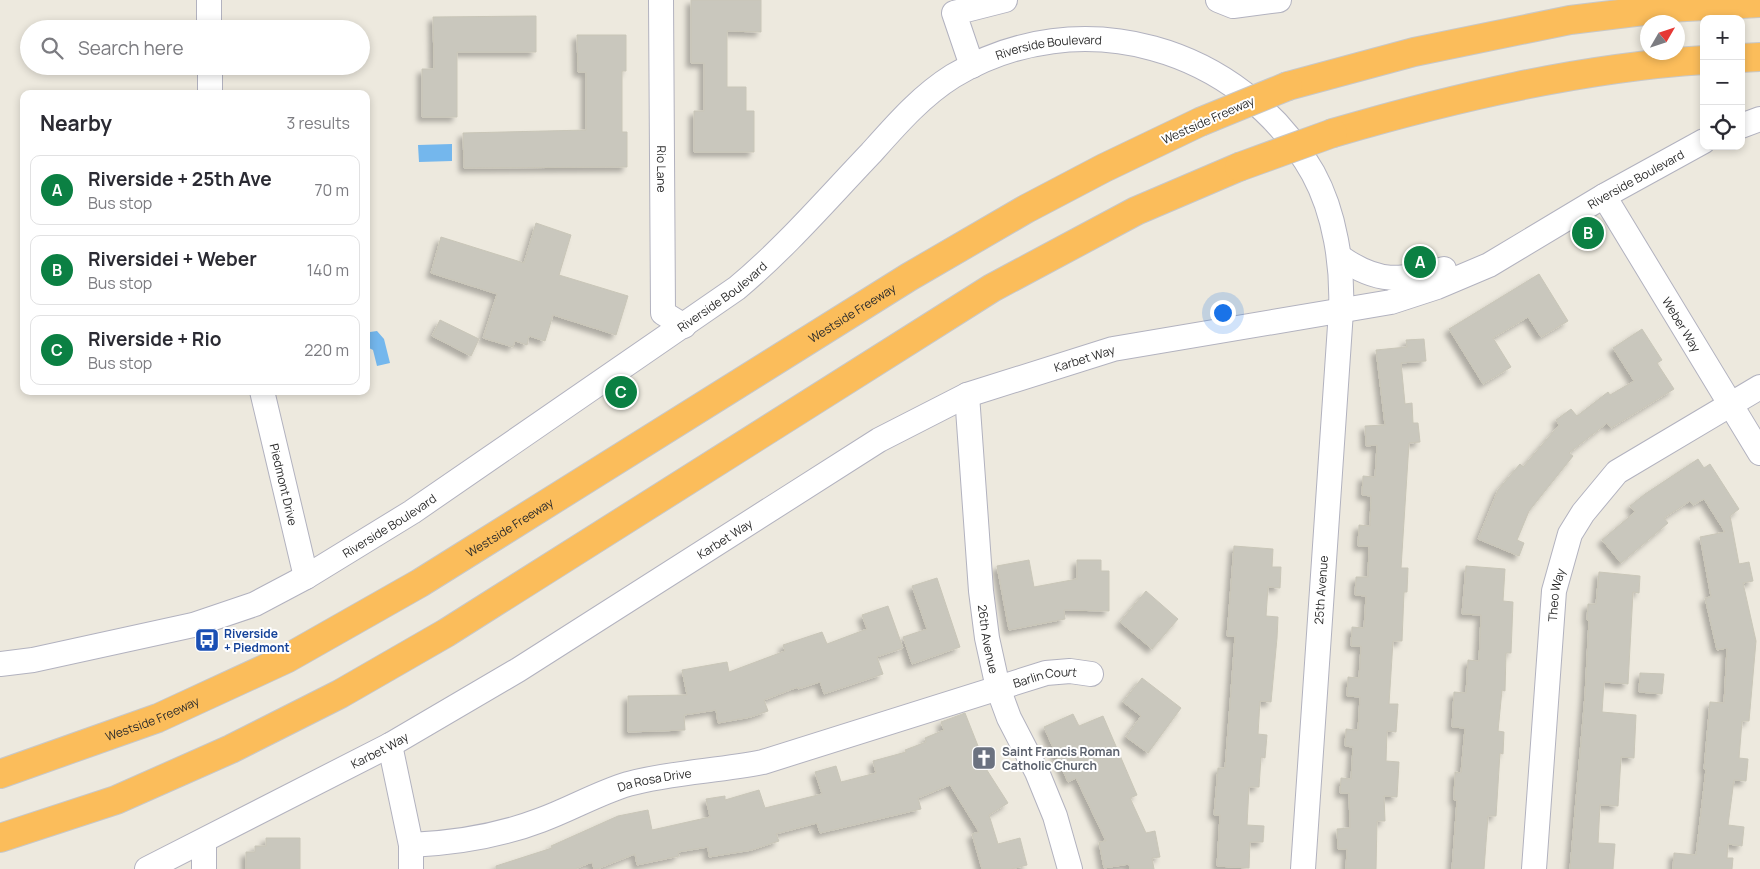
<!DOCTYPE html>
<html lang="en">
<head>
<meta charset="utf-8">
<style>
	:root { --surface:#fff; --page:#f7f7f7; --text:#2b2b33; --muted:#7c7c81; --line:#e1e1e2; --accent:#0b8043 }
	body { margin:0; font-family:Manrope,sans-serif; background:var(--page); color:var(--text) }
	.controls { position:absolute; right:15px; top:15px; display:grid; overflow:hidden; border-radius:10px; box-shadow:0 2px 8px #0003 }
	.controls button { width:45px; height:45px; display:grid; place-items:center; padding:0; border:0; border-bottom:1px solid var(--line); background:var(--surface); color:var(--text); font:25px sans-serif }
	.compass { position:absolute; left:1640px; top:15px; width:45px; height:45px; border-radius:50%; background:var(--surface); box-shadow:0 2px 8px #0003; rotate:51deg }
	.you { position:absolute; left:1222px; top:312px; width:18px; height:18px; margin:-12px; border:4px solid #fff; border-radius:50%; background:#1a73e8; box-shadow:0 0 0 8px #1a73e833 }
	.badge { display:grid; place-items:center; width:32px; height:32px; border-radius:50%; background:var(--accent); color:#fff; font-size:16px; font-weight:700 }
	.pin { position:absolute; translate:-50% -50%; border:2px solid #fff; box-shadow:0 1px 5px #0006 }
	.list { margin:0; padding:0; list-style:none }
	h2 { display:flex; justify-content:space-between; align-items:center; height:65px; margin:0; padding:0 20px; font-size:21px }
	h2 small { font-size:16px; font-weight:400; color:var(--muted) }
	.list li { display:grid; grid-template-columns:32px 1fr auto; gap:15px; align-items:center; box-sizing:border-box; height:70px; margin:0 10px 10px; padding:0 10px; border:1px solid var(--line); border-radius:10px }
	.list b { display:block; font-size:19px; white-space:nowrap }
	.list p { margin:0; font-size:16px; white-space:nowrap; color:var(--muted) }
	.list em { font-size:16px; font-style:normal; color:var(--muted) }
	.icon { flex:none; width:28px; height:28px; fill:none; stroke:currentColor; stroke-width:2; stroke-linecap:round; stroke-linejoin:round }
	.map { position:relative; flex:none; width:1760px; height:869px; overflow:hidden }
	.search { position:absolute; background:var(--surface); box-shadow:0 2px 8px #0003; left:20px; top:20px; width:350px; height:55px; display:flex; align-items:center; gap:12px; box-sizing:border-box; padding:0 18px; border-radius:28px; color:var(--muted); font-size:19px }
	.panel { position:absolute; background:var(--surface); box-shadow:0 2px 8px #0003; left:20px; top:90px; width:350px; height:305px; border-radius:10px }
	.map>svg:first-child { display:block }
	.water { fill:#74b7ed }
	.building { fill:#c9c7bd; stroke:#c9c6b8; filter:url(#shadow) }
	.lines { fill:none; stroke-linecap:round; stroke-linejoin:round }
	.minor-casing { stroke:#b2b2bf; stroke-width:26 }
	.highway-casing { stroke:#c8c8c8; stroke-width:30 }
	.minor { stroke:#fff; stroke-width:24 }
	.highway { stroke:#fbbd5b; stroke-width:28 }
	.highway-bridge-casing { stroke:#c8c8c8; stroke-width:30; stroke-linecap:butt }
	.highway-bridge { stroke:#fbbd5b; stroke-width:28 }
	.labels { text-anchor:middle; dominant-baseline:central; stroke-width:4; stroke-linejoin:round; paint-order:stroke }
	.street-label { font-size:12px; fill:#2c2c2c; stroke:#fff }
	.transit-label { font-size:12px; font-weight:bold; fill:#164399; stroke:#fff; text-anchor:start }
	.worship-label { font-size:12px; font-weight:bold; fill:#5b616d; stroke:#fff; text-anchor:start }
</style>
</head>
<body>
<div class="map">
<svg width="1760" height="869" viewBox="0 0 1760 869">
	<defs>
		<filter id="shadow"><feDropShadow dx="-4.5" dy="4.5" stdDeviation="2.5" flood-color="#0004"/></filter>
	</defs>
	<rect width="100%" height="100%" fill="#ede9de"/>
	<path class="water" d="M452,144V161L419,162L418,145Z
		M377,331L384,339L390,363L377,366L373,350L369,348L367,337L370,332Z"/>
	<path class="building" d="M691,0H761V32L727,31V87H746V111H754V152H694V111H704V63H691Z
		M536,16V52H457V117H422V69H434L433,17Z
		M577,35H626V71H622V132H627V167L464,168L463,133L586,130V72H578Z
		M536,223L571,235L559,275L628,296L616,335L553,315L545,341L529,336L527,345L515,341L513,347L483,338L497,294L431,273L441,237L524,263Z
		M1539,274L1568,321L1541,337L1528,317L1493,338L1511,367L1483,384L1449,329Z
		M440,320L479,339L471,356L432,336Z
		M1642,329L1662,360L1657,363L1674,389L1611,428L1607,423L1569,453L1573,456L1529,511L1517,540L1524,543L1519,556L1478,539L1498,490L1520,464L1523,467L1559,425L1556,420L1571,409L1577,416L1608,392L1610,395L1634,381L1613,348Z
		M1424,339L1426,361L1401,363L1405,404L1412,403L1413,423H1418L1420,442L1409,443L1401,568H1408L1407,592H1404L1402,641H1393L1389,704H1398L1396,732L1387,731L1386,761L1399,762L1397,797L1384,796L1385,821H1377L1376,869H1346L1347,849H1338L1337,829L1350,828L1349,793H1340L1341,778L1351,779L1353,747L1345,746L1346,729L1358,730L1360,697L1347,696L1348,677L1359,678L1361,646H1351L1352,627L1364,628L1366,596L1355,595L1356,577H1368L1369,546H1358L1359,525L1370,526L1371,496L1362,495L1363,476L1375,477L1377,445L1366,446L1365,426L1385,425L1376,350L1407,347L1406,340Z
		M1698,459L1704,468L1710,464L1739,509L1730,516L1739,564L1749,562L1753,581L1743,583L1756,641L1749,721H1742L1739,758L1748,759L1746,781L1734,780L1728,825L1744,827L1742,846L1728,844L1727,858H1733L1732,869H1673L1674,853L1696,855L1706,769H1704L1710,702L1724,703L1727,648L1717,650L1705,598L1711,597L1700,537L1725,532L1704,499L1693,505L1690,501L1664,518L1668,523L1621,563L1602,540L1635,512L1630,506L1645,494Z
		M1234,546L1273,549L1272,567H1281L1280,588L1268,587L1266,616L1278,617L1277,638L1271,702L1260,701L1258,734L1267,735L1265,758L1261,757L1259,787H1249L1247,825L1264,826L1263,842H1250L1249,868L1217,866L1220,815H1214L1218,768H1225L1230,704L1235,636H1227Z
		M1029,560L1034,587L1077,579V560H1101V571H1109V611L1064,610L1065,619L1009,630L997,566Z
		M1466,566L1505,569L1503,601L1513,602L1511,653H1506L1505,691L1502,690L1498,731L1504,732L1503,754L1500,753L1496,816H1488L1484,869H1452L1457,800H1454L1455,772L1461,773L1465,728L1452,727L1454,692L1466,693L1468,660L1479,661L1481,615L1462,614Z
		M1599,572L1640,576L1639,593L1633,592L1628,684L1604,682L1602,712L1636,715L1634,758L1621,757L1618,806L1600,805L1598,843L1615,844L1613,869H1570L1585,695L1589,620H1587L1588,604H1596Z
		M937,578L960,647L912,664L903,637L927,629L912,586Z
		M1146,591L1178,619L1152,649L1120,622Z
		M888,606L903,648L877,657L883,674L824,694L820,682L798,689V687L764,700L768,711L751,717L718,723L716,710L684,715L685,730L628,732V696L687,695L682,670L727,662L729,672L785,651L783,645L822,632L827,644L867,629L862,615Z
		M1640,673L1664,674L1662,694L1639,692Z
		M1142,678L1181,708L1148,753L1126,737L1141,716L1123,702Z
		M965,713L980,751L976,753L1008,803L989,815L998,844L1020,838L1027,865L1011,869H982L972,834L979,832L950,785L918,798L921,809L820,833L817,823L776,834L779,841L752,850L709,857L708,847L678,852L679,856L637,865L635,854L597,869H594L592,862L575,869H496V866L552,848L551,846L618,816L648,810L652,830L710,817L706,799L725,796V800L759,790L765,808L822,794L815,772L836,766L841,782L876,773L873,761L906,752L905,750L926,742L925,738L944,730L941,722Z
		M1073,714L1079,726L1103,716L1137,795L1130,798L1146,833L1155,831L1160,857L1152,858L1154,869H1130L1129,864L1104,868L1099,842L1106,841L1076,778L1068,782L1044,727Z
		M266,838H300V869H246V852H255V846H266Z"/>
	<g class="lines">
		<defs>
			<g id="minor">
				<path d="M209,0V29"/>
				<path id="s1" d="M661,0L663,313L684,326"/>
				<path d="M1218,0L1233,6L1279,0"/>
				<path d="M210,66V94"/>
				<path d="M972,66L954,13L1005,0"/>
				<path d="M1741,126L1760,119"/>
				<path id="s2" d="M1604,196L1760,453"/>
				<path d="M1340,257C1378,284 1400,281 1444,269"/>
				<path id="s3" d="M262,391L306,577"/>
				<path id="s4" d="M967,395L981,591L987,638L998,688L1009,718L1037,772L1055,816L1070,869"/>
				<path id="s5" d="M0,664L33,660L193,625L255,604L306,577L412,512L737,288C786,247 827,199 871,153C896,125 921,96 953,76C1079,0 1241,46 1313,173C1335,213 1343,266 1341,311L1303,869"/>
				<path d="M390,745L411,845V869"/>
				<path d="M204,841V869"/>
				<path id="s6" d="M411,845C456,843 499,836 541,820C571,809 598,793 628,784C672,772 719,771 763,762L1046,673L1070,671L1091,674"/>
				<path id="s7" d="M147,869L390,745L518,670L879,440L967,395L1113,349L1391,302L1437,287L1489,265L1604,196L1704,141"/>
				<path id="s8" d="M1534,869L1554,591L1570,534L1583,513L1617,472L1760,387"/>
			</g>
			<g id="highway">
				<path d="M1741,58L1760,57"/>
				<path d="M1288,86L1414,52L1570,20L1668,8L1760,3"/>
				<path d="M1333,133C1452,98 1579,68 1704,60"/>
				<path id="s9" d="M0,774L158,718L286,659L420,583L909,277L1026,209L1104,168L1200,122"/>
				<path d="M0,838L116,800L231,749L340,694L446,633L992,288L1136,211L1239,167"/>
			</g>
		</defs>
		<use href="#minor" class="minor-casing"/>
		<use href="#highway" class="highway-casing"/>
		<use href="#minor" class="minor"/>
		<use href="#highway" class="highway"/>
		<defs>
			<path id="highway-bridge" d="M1200,122L1288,86
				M1239,167L1333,133"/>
		</defs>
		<use href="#highway-bridge" class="highway-bridge-casing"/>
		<use href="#highway-bridge" class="highway-bridge"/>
	</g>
	<defs>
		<symbol id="bus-square" viewBox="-11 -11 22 22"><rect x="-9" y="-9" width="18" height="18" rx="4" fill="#1a4fb4" stroke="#fff"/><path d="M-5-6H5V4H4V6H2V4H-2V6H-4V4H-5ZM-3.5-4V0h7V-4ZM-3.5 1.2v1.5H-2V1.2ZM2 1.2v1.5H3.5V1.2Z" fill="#fff"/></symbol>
		<symbol id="church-square" viewBox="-11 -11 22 22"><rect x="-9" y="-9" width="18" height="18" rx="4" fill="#6b7280" stroke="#fff"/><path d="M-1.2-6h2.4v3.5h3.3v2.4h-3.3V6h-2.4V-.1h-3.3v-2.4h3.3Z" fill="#fff"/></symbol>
	</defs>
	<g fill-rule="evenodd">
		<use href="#bus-square" x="193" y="626" width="28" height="28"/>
		<use href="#church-square" x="970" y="744" width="28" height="28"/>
	</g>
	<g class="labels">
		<g class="street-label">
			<text stroke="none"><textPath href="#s5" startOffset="1244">Riverside Boulevard</textPath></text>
			<text transform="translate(1208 120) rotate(-24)">Westside Freeway</text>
			<text stroke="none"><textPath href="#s1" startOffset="169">Rio Lane</textPath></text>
			<text stroke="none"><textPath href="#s7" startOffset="1658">Riverside Boulevard</textPath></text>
			<text stroke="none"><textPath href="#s5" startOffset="822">Riverside Boulevard</textPath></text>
			<text stroke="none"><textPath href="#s9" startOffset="972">Westside Freeway</textPath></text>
			<text stroke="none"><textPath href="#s2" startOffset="150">Weber Way</textPath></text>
			<text stroke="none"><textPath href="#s7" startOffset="1071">Karbet Way</textPath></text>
			<text stroke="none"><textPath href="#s3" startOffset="96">Piedmont Drive</textPath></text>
			<text stroke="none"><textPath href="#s5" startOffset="418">Riverside Boulevard</textPath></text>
			<text stroke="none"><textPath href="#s9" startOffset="568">Westside Freeway</textPath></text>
			<text stroke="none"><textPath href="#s7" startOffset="666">Karbet Way</textPath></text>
			<text transform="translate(1321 590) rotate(-86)">25th Avenue</text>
			<text stroke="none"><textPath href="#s8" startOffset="275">Theo Way</textPath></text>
			<text stroke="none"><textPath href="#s4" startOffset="245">26th Avenue</textPath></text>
			<text stroke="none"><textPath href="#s6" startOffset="659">Barlin Court</textPath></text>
			<text stroke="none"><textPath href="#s9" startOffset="162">Westside Freeway</textPath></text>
			<text stroke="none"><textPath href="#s7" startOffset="261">Karbet Way</textPath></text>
			<text stroke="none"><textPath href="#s6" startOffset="254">Da Rosa Drive</textPath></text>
		</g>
		<g class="transit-label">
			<text x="224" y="633">Riverside<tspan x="224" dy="14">+ Piedmont</tspan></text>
		</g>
		<g class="worship-label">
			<text x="1002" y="751">Saint Francis Roman<tspan x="1002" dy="14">Catholic Church</tspan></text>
		</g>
	</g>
</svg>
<div class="controls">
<button>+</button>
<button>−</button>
<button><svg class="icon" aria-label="locate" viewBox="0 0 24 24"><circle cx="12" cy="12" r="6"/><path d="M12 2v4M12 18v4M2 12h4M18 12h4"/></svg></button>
</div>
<svg class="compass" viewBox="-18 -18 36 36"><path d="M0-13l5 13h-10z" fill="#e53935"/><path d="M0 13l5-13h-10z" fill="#7c7c81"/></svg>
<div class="you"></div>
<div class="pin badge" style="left:1420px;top:262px">A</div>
<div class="pin badge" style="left:1588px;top:233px">B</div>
<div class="pin badge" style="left:621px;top:392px">C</div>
<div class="search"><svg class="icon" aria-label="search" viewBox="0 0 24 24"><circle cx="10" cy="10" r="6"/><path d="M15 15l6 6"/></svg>Search here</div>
<section class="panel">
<h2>Nearby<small>3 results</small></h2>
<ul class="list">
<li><span class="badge">A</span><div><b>Riverside + 25th Ave</b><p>Bus stop</p></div><em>70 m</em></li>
<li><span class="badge">B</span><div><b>Riversidei + Weber</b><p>Bus stop</p></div><em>140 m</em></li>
<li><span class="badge">C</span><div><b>Riverside + Rio</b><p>Bus stop</p></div><em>220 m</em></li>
</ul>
</section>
</div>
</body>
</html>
